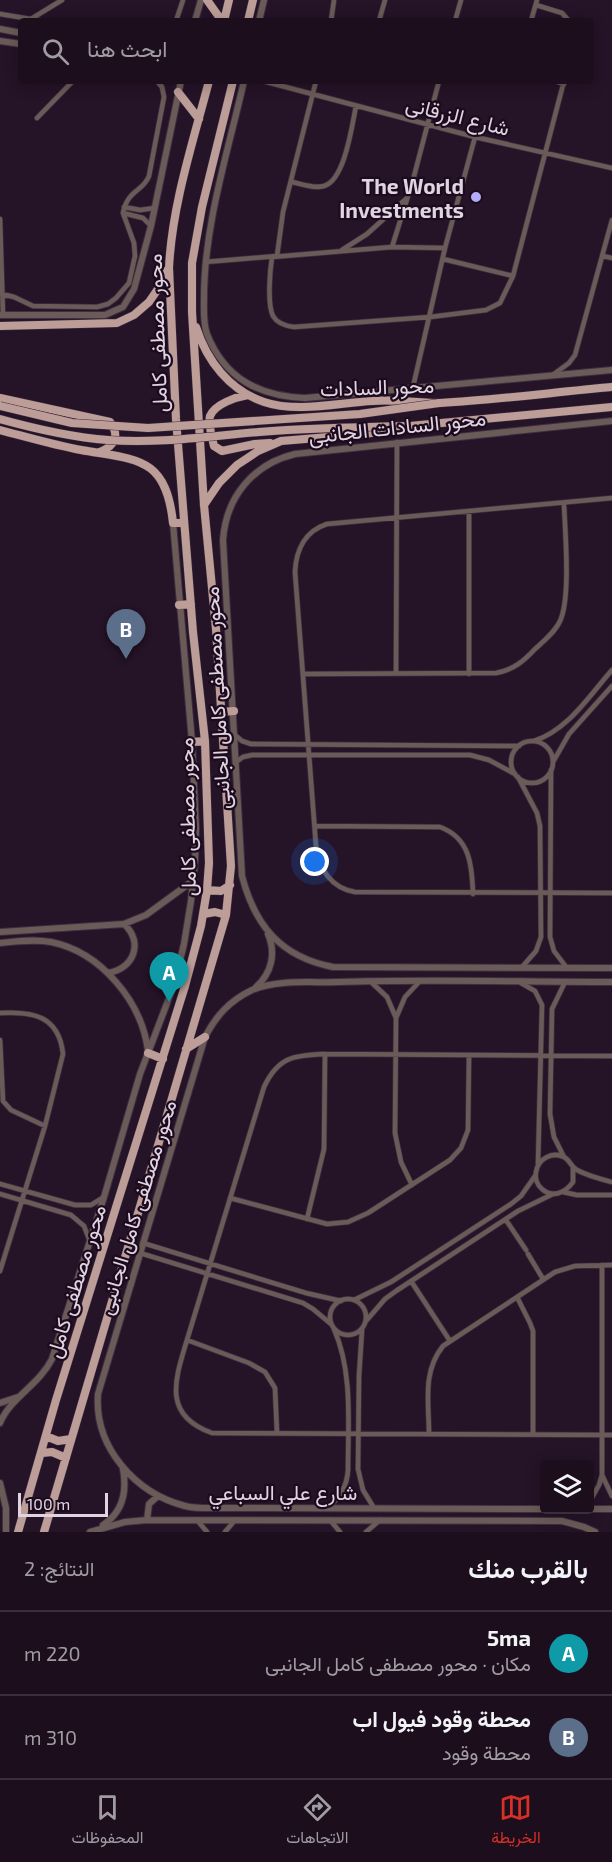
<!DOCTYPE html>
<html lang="ar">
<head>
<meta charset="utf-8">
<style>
	:root { --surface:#1c0e1d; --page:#251726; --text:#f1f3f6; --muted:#a09ca4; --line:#3a2e3b; --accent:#d93025 }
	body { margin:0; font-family:"Exo 2",Vazirmatn,sans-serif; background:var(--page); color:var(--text); direction:rtl }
	.controls { position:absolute; right:18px; bottom:18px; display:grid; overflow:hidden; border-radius:6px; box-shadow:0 3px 15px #0003 }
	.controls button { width:54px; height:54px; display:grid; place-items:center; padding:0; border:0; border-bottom:2px solid var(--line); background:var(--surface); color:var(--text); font:30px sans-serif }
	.scale { position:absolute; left:18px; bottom:15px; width:90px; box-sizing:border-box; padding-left:6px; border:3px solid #e1d4e2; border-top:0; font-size:16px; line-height:21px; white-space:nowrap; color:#e1d4e2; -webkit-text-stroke:4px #1c0a1d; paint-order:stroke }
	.you { position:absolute; left:315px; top:862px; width:21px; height:21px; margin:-15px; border:4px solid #fff; border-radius:50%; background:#1a73e8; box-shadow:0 0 0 9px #1a73e833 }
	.badge { display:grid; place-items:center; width:39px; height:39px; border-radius:50%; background:var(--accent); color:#fff; font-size:20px; font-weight:700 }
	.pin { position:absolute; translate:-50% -50px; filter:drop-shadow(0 2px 3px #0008) }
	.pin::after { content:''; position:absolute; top:32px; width:21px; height:18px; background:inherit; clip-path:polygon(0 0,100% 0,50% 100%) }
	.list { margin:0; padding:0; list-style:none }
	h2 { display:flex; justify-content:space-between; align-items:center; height:78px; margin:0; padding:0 24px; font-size:26px }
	h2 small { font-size:20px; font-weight:400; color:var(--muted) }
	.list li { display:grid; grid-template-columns:39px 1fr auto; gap:18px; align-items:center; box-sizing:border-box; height:84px; padding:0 24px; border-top:2px solid var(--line) }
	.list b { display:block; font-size:22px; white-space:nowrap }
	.list p { margin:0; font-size:20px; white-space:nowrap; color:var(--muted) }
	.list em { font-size:20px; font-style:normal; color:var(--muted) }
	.icon { flex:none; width:33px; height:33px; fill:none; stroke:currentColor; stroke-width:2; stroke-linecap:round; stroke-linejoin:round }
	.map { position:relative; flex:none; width:612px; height:1532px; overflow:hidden; direction:ltr }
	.search { position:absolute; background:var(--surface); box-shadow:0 3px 15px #0003; left:18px; right:18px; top:18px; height:66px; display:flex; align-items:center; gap:15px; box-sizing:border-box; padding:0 21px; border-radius:6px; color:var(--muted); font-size:22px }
	.sheet { height:246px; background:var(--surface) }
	nav { display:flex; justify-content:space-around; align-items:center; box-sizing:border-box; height:84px; border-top:2px solid var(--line); background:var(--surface); font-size:16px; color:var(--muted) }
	nav a { display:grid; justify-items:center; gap:3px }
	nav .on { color:var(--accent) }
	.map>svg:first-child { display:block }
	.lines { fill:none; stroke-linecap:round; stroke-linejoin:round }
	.minor-casing { stroke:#3f2e41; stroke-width:6 }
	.tertiary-casing { stroke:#3f2e41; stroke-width:8 }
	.primary-casing { stroke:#3f2e41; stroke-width:9 }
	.minor { stroke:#6b5b58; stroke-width:4.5 }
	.tertiary { stroke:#6b5b58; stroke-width:6 }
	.primary { stroke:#bd9d97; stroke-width:8 }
	.primary-bridge-casing { stroke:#3f2e41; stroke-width:9; stroke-linecap:butt }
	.primary-bridge { stroke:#bd9d97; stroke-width:8 }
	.poi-dot { fill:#b3adf9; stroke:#1c0a1d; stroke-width:2 }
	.labels { text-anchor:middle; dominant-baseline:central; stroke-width:4.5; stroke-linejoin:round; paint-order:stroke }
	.street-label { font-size:21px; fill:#e1d4e2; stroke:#1c0a1d }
	.poi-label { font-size:21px; font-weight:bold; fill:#e1d4e2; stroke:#1c0a1d; text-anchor:end }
</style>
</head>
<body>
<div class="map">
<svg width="612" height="1532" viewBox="0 0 612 1532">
	<rect width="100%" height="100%" fill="#251327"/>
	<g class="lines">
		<defs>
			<path id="minor" d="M536,5L562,13L569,21
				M0,14L42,21
				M31,19L62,0
				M176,21L183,0
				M331,21L334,0
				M379,21L385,0
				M455,21L461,0
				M531,21L537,0
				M263,81L475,137L612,168
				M555,81L564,84
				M37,118L73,81
				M292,182C302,184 314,189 324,186C345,180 352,125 356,106
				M124,207L140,210L155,208
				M123,213L143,218L151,226
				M0,219L3,315
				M392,247L413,180L439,81
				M445,248L392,247L272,257C270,270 267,304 273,316C277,323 286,326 294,327L430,317L486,310L500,303L513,276L564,81
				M342,250L367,234L407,198
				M603,256L612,258
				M443,259L513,276
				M205,262L277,256L283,212L316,81
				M2,294L14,297L33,306L97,307L108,304L116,298L129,283L135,256L134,243L123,213C128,189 143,192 149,176L164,97L162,87L157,81
				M554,374L569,363L575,355L612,220
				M413,387L445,248L475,137
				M612,498L327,524C305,531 296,550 295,572L316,846C319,869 331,888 355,892L612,893
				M469,512V674
				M396,673L397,442
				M303,674L496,673C513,670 524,661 535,649C544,641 555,632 560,621C571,598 565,531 564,504
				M235,735L242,741L251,744L519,746
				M534,741C568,730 589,696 612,670
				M511 762a21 21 0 1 1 42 0a21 21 0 1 1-42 0Z
				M236,762L243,757L252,755H470L489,760L515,774
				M553,762L569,734L612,686
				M551,770L550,937L554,951L567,968
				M518,777L537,813L540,826L541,937L536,951L522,967
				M315,826L440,827C470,838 472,865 473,894
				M370,981L387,997L396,1018L395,1133L401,1162L412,1185
				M521,983L535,991L542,1005L538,1164
				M0,1013C33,1011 59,1016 63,1054L45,1126L0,1271
				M396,1018L405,997L420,981
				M0,1040L3,1101L11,1110L45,1126
				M612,1056L325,1054C294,1055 278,1057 264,1087L187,1340C175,1380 162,1415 212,1433L612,1435
				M564,1157L554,1137L550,1114L552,1009L565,982
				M573,1168V1182C566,1192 553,1199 542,1189C537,1185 535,1178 536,1172C538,1159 552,1151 564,1157C570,1160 571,1167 577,1170C588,1176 600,1179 612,1182
				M0,1184L75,1205H91L104,1197
				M563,1192L577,1195H612
				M0,1194L71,1215L84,1226L89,1239
				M230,1198L327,1224L348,1222L368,1213L450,1160L461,1148L468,1130L469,1056
				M307,1219L324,1149L325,1054
				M506,1220L526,1250
				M143,1243L306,1293L341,1301
				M140,1253L303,1303L313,1309L331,1324
				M528,1254L543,1279
				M411,1281L450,1341
				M517,1297L530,1323L533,1331V1434
				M330 1317a18 18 0 1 1 36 0a18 18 0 1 1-36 0Z
				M354,1300L391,1282L511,1204L521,1196L535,1176
				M366,1321L385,1299L396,1291L518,1211L553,1194
				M362,1330L359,1376L358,1469L363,1490L374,1508
				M187,1340L249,1363L265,1372L275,1388L277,1433
				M429,1434C429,1403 422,1372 443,1346L555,1272L575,1266L612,1265
				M602,1475L612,1496
				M590,1501L599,1485L602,1475V1265
				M328,1508C340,1497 347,1487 348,1470C348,1423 353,1372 334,1329
				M197,1520L207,1532
				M330,1520L340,1532
				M225,1532L235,1520
				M366,1532L380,1520"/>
			<path id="tertiary" d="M195,21L201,0
				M259,21L264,0
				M0,29L21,33
				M0,41L21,44
				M244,81C228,152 204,225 204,298C204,310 203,323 207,334C225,379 259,396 305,398L612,370
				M0,315H105L123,307L134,289L151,226L181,81
				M612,421L295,454C253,464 226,497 223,540L242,876C255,926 281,957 333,967L612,968
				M0,932L124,924L146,915L194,880
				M0,943C17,941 35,939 51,942C101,952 142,1002 148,1051
				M108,973C134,969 144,942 124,924
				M256,987C272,973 276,953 268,934
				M0,1403L18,1397
				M0,1423C10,1398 39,1385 52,1359L104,1197L140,1074L174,985L184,944L191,901L195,862L196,828L192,742L173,523
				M0,1483L6,1508V1532
				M544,1509L222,1508C210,1508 197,1509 185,1506C135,1493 94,1447 98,1394L205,1037C216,1016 229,1001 252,990C277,979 311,983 338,982C429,979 521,982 612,982
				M590,1509H612
				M147,1520L149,1504L158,1496
				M103,1525C123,1512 127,1491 123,1469
				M90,1532L125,1522L147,1520L562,1521L584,1527L595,1532"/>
			<path id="primary" d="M207,0L222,21
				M224,21L229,0
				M248,21L253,0
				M178,92L199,119
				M0,326L117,323L134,315L149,302L160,286L168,269
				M196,327C207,361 229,390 264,402C297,413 337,403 372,401C395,399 417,403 440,403C497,400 555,392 612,387
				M248,395C236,397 215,404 210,416C208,424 212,438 214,446L222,451L255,444L270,443
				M0,398L110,422C120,435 115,446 100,452
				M0,430C27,437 54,445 81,450C137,460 166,456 173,523H184
				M204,505L219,483L237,465L258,451L281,441L365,434L410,426L612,407
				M179,605L191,604
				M221,712L234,711
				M192,742L205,741
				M207,890L221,891L230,885
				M204,914L215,912L226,915
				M186,1049L205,1037
				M148,1053L163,1059
				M46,1436L58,1441L71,1439
				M42,1453L52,1452L66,1458
				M18,1532L56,1400L185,986L201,926L207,890L209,863L205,741L193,632L176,419L169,268C172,205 193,142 209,81
				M44,1532L226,915L231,866L216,629L204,505L192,312V263L202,207L233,81"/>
		</defs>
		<use href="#minor" class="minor-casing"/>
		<use href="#tertiary" class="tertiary-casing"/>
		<use href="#primary" class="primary-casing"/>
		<use href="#minor" class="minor"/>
		<use href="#tertiary" class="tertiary"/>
		<use href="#primary" class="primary"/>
		<defs>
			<path id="primary-bridge" d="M0,406L72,423L148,428L360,414L439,403
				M0,419C36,429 71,437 108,440C158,444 209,436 259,432C309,428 360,427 410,426"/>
		</defs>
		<use href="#primary-bridge" class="primary-bridge-casing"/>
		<use href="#primary-bridge" class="primary-bridge"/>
	</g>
	<circle class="poi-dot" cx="476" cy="197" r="6"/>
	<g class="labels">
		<g class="street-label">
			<text transform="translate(458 115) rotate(14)">شارع الزرقانى</text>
			<text transform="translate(156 333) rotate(-92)">محور مصطفى كامل</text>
			<text transform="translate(377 386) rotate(-2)">محور السادات</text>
			<text transform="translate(397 426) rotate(-6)">محور السادات الجانبى</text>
			<text transform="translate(216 698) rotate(-93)">محور مصطفى كامل الجانبى</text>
			<text transform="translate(186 817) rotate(-91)">محور مصطفى كامل</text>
			<text transform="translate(136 1207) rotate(-73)">محور مصطفى كامل الجانبى</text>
			<text transform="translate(75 1281) rotate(-73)">محور مصطفى كامل</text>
			<text x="283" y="1491">شارع علي السباعي</text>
		</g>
		<g class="poi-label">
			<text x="464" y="185">The World<tspan x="464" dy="24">Investments</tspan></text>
		</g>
	</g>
</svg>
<div class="controls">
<button><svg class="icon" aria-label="layers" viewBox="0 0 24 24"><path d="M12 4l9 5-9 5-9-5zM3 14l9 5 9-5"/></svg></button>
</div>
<div class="scale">100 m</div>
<div class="you"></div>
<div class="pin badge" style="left:169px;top:1002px;background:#0f9aa8">A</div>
<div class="pin badge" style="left:126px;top:659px;background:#5c6f8a">B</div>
<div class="search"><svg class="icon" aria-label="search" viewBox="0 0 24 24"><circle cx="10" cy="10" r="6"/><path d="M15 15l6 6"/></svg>ابحث هنا</div>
</div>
<section class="sheet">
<h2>بالقرب منك<small>النتائج: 2</small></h2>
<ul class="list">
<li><span class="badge" style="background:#0f9aa8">A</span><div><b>5ma</b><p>مكان · محور مصطفى كامل الجانبى</p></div><em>220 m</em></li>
<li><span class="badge" style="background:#5c6f8a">B</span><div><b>محطة وقود فيول اب</b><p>محطة وقود</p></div><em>310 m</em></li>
</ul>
</section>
<nav>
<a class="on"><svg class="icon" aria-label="map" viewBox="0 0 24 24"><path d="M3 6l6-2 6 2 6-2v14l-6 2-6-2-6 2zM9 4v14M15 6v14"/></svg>الخريطة</a>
<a><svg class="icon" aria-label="directions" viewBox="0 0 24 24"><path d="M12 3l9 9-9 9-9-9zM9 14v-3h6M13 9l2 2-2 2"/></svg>الاتجاهات</a>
<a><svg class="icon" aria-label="saved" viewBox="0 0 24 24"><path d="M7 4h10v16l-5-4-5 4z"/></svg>المحفوظات</a>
</nav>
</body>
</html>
